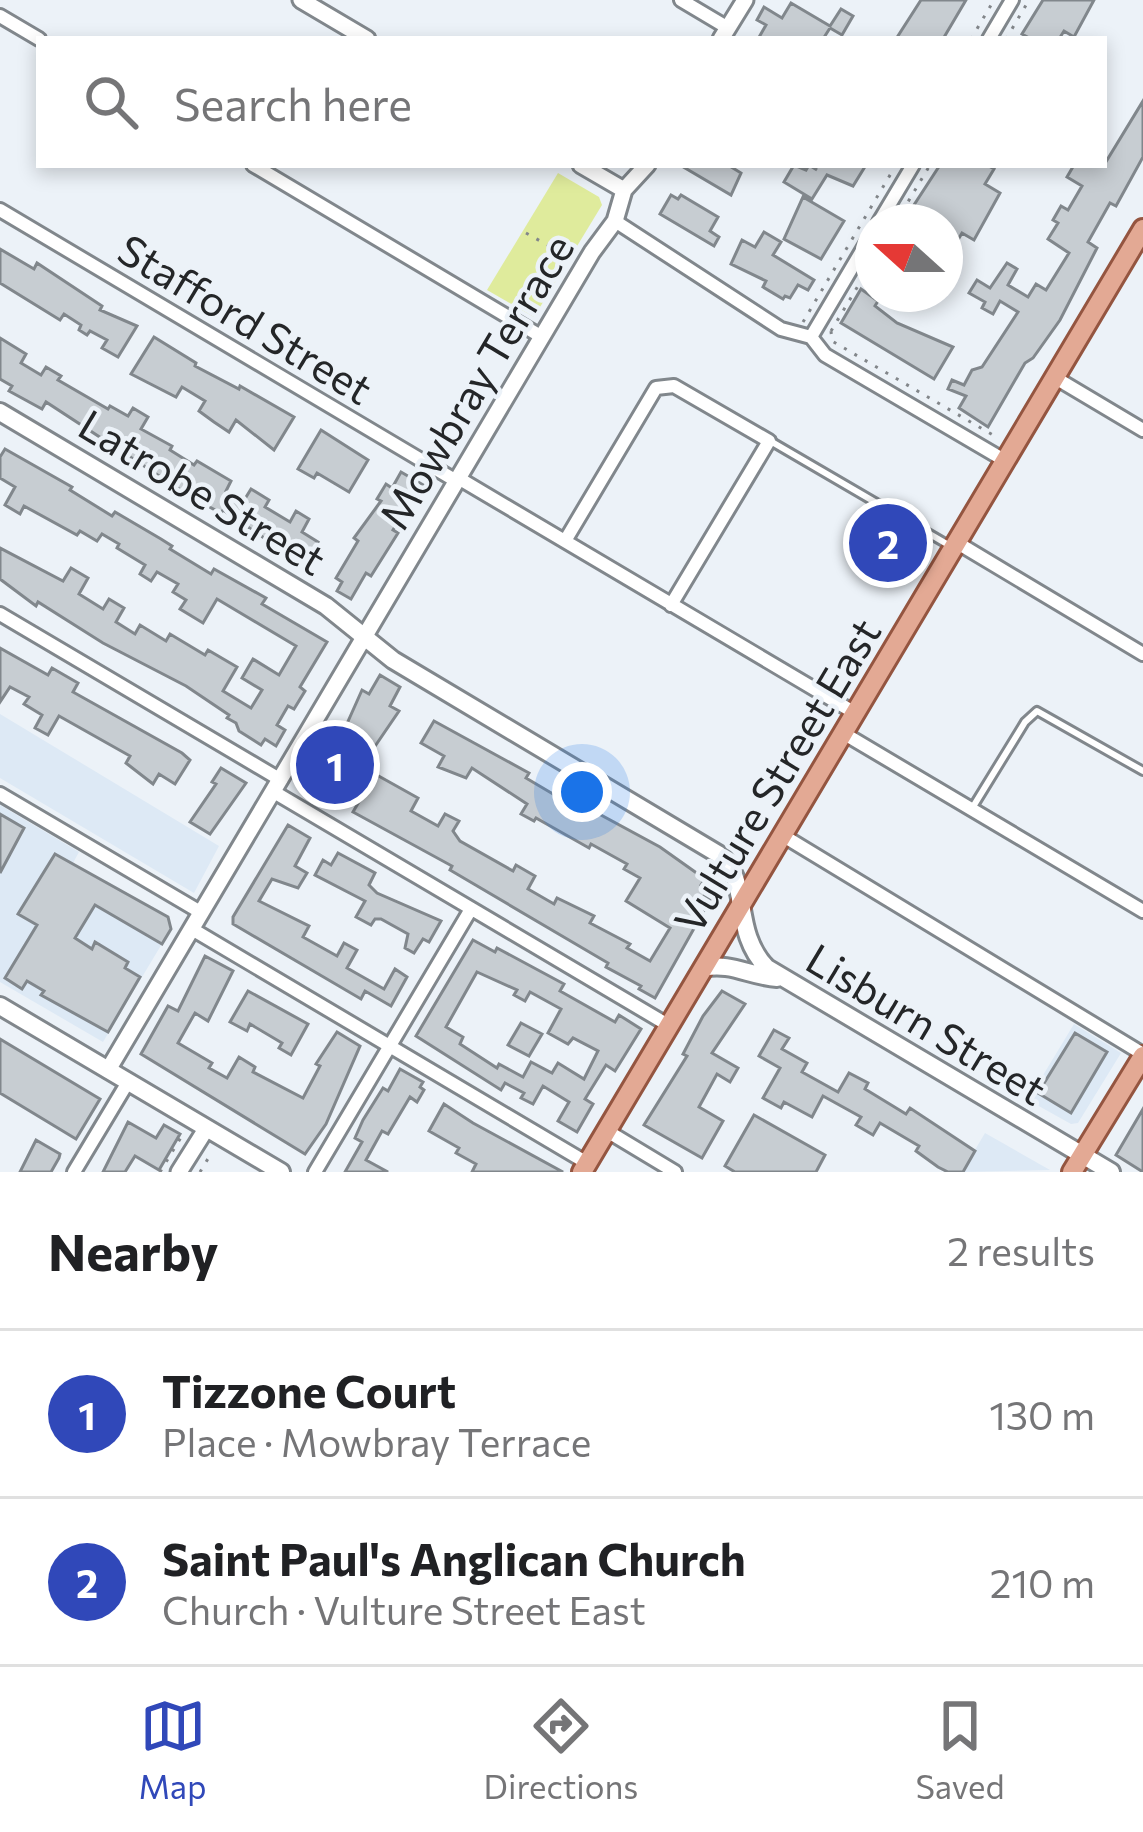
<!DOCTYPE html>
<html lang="en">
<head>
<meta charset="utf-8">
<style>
	:root { --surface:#fff; --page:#f6f6f6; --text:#202124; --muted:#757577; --line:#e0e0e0; --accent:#3048b9 }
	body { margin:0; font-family:Commissioner,sans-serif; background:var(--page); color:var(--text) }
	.compass { position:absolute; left:855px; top:204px; width:108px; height:108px; border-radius:50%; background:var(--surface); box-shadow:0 6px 18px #0003; rotate:291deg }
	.you { position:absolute; left:582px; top:792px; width:42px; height:42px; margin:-30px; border:9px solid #fff; border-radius:50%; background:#1a73e8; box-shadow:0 0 0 18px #1a73e833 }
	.badge { display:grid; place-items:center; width:78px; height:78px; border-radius:50%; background:var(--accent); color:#fff; font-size:39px; font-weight:700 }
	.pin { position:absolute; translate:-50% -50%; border:6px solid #fff; box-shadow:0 3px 12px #0006 }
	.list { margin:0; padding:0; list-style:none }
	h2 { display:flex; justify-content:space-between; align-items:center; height:156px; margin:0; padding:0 48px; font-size:51px }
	h2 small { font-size:39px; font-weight:400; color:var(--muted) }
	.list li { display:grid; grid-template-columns:78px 1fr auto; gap:36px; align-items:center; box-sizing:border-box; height:168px; padding:0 48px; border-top:3px solid var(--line) }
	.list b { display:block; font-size:45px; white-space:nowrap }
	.list p { margin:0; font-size:39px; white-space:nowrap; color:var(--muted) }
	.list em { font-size:39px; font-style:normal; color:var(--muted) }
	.icon { flex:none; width:66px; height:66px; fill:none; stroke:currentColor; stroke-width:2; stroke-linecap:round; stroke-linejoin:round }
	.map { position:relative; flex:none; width:1143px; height:1172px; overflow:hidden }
	.search { position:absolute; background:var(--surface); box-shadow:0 6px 18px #0003; left:36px; right:36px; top:36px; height:132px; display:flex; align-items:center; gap:30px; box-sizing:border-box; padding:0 42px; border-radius:0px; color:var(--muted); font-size:45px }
	.sheet { height:492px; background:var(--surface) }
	nav { display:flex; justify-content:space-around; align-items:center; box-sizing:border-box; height:168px; border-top:3px solid var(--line); background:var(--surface); font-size:33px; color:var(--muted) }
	nav a { display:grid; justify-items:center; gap:6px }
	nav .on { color:var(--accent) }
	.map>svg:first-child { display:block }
	.built { fill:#dde9f5 }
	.green { fill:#dfeb9c }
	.building { fill:#c7cdd2; stroke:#81878c; stroke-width:3; fill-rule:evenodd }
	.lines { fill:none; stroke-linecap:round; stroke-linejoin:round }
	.service-casing { stroke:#81878c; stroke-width:12 }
	.minor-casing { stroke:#81878c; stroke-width:18 }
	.tertiary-casing { stroke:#81878c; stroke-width:21 }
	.secondary-casing { stroke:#81878c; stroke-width:22 }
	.primary-casing { stroke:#945540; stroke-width:24 }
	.path { stroke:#82868a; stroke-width:3; stroke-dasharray:3 9; stroke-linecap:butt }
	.service { stroke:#fff; stroke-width:6 }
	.minor { stroke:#fff; stroke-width:12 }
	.tertiary { stroke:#fff; stroke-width:15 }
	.secondary { stroke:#fff; stroke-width:16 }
	.primary { stroke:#e3a994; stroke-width:18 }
	.labels { text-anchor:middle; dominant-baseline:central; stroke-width:9; stroke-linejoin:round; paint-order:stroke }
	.street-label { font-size:42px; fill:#242628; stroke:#ecf2f8 }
</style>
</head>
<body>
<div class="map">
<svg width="1143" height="1172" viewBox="0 0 1143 1172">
	<rect width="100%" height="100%" fill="#ecf2f8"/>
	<path class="built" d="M0,714L219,846L194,893L0,778Z
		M0,805L79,852L73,863L165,916L169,932L103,1042L0,982Z
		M1074,1024L1121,1053L1078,1123L1071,1124L1028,1100Z
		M985,1133L1050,1170L962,1172Z"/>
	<path class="green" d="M558,173L599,197L602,205L534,317L487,290Z"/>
	<path class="building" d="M921,0H966L943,39H896Z
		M1043,0H1094L1074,37L1064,31L1059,39H1031L1022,34Z
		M791,3L830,26L841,9L853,16L842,35L830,28L823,39H758L766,25L757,20L764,7L782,18Z
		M1143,101V157L1116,206L1110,203L1088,242L1097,248L1060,320L1033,358L1025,363L988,427L959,408L966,396L948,389L952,380L964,385L972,370L982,367L1018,312L1000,301L993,314L982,308L985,302L969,293L977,280L990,288L1007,263L1017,269L1008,285L1028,297L1036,284L1046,290L1069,253L1048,239L1058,223L1053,220L1061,206L1068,210L1082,186L1067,177L1074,165H1104Z
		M680,165H728L741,173L731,195Z
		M794,165L806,170L809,165L817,170L810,165H866L853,186L827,175L812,199L784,182Z
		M940,165H987L994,169L985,184L1000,193L974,240L962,233L945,262V222H909L918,207L914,205Z
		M671,195L678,199L681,195L718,217L710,231L719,237L714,246L660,214Z
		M803,197L844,221L821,259L784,239Z
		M764,232L781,242L773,255L814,280L808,290L798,285L790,298L785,296L783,299L763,287L766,281L731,264L742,240L755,247Z
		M0,249L34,269L37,263L102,306L100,310L137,326L118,357L102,348L107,340L90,331L87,335L79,330L81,325L64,314L60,320L0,283Z
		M861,289L878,301L875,306L897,323L953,347L934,379L841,323Z
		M154,337L196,363L195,366L239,389L240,386L294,417L274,450L236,420L229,432L214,422L199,411L205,401L182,387L176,397L131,374Z
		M0,338L26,354L21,363L41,375L46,367L61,376L58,380L108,409L110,406L128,416L133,408L148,417L141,429L172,446L170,450L194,465L197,461L231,481L226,491L243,502L251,489L269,500L265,507L290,522L296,511L309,519L302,532L318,542L308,559L275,540L273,544L223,510L221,513L196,500L46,402L42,409L9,391L12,386L0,379Z
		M321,430L368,460L349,492L317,473L314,478L298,469Z
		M5,449L72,487L70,490L112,516L115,512L161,539L172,546L170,549L211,574L214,569L266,598L262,604L327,642L300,687L305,691L294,709L288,706L277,725L285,730L276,746L265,739L261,745L239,731L236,723L227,718L229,715L186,686L103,643L38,602L36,606L0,579V548L63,581L71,568L88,578L79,594L103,609L109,599L124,608L116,622L135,634L140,625L166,641L170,634L205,655L208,650L237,667L223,691L251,708L262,690L242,678L253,659L279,675L296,646L217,599L203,623L180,609L186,600L173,592L178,584L157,572L151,581L140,574L145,565L117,548L119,544L102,534L97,541L80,531L77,535L24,506L20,514L5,505L15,487L0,478V457Z
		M401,472L425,486L416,501L412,498L393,530L398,533L371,576L366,573L351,599L337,591L342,582L336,578L358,541L354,538L381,501L377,499L386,484L392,488Z
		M0,648L48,675L52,668L78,683L73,692L182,753L190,760L175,784L159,774L153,784L126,763L130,756L59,716L48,735L35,728L42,715L24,704L29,697L10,687L0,702Z
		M380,675L400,687L390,706L399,711L369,755L362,751L334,798L310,784L316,774L313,772L324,753L327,754L333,744L337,746L362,690L369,694Z
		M434,721L529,773L526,778L553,794L573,804L575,801L660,847L705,879L701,885L707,889L704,896L710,900L655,998L639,989L641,986L606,967L608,963L450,870L452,866L353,812L375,774L418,798L411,811L438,826L445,814L459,821L453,831L460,841L513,871L516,865L535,876L528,889L554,904L557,898L594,916L590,923L630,944L627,948L650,961L670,928L626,901L640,878L624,869L627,864L591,844L589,848L536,818L534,821L521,814L527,804L472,768L466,778L438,767L444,756L421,743Z
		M221,768L246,783L210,834L190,822L216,784L212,782Z
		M0,814L24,828L0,873Z
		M288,825L310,838L295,866L307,873L298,888L272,879L259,901L309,926L303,937L337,956L344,943L357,950L347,968L384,989L395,969L407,977L391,1006L365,991L361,999L233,924V917Z
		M338,853L375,873L369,885L377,893L441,921L429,942L423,939L414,953L405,948L408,934L381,919H375L371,925L356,917L365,901L315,875L323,860L331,865Z
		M55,854L168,917L171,929L162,944L95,905L75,938L92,949L95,942L128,962L125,968L140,977L108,1032L41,995L44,991L27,981L22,989L5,978L37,925L18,914Z
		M473,940L495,952L497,948L564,984L560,991L615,1022L619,1015L641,1029L615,1071L606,1065L585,1099L593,1104L577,1132L558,1121L569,1102L543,1086L533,1104L521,1098L524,1093L505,1083L501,1090L416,1036ZM477,972L517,990L514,995L525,1001L530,992L561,1009L548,1033L568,1044L573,1038L598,1051L584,1079L558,1063L552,1073L531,1062L523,1077L499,1064L497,1068L460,1044L463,1037L446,1027Z
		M205,956L233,971L208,1021L195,1013L178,1043L212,1063L209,1068L227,1078L239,1057L255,1067L253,1072L303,1098L320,1066L316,1064L337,1032L360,1046L326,1124L305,1154L141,1054L168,1006L178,1011Z
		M248,991L308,1024L291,1055L279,1048L282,1043L250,1024L247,1031L230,1022Z
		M722,991L745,1004L712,1053L738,1068L730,1082L717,1074L699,1107L723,1121L702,1158L644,1125L687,1056L683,1054L703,1016Z
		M521,1023L542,1034L529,1056L508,1045Z
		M774,1030L789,1038L782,1049L807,1063L802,1072L838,1092L849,1073L868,1083L865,1089L906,1114L910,1108L975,1151L963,1172H948L938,1167L916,1151L919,1146L880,1123L873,1135L856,1125L861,1117L823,1096L812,1117L784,1102L781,1108L763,1098L780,1068L759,1056Z
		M1075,1033L1107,1052L1071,1113L1038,1093Z
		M0,1039L100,1099L76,1139L0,1093Z
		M400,1069L423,1082L420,1087L424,1090L417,1102L410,1097L388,1134L382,1131L366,1160L388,1172H345L362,1142L355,1138L363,1120L383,1088L388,1091Z
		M444,1104L473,1123L563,1172H472L476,1164L456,1153L459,1148L429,1131Z
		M1143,1109V1172L1116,1155Z
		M754,1115L825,1155L816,1172H735L725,1166Z
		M128,1122L156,1138L164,1125L180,1134L159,1170L135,1156L125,1172H103Z
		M36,1140L60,1154L59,1158L51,1172H20Z"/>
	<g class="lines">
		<defs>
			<path id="service" d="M772,442L952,547
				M971,810L1025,722L1037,711L1143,771"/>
			<path id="minor" d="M681,0L728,28
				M0,16L39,39
				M989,39L1012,0
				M253,165L542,337
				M0,210L458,482
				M615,221L781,329L811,337L825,355L1004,460
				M879,222L913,165
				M811,337L873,232
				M1054,377L1143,430
				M460,479L855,713
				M565,541L656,388L674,386L769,441L671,605
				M956,542L1143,654
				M0,614L281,780
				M843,733L1143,911
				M274,792L668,1025
				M0,794L202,913
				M782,835L1143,1054
				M192,929L587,1163
				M607,1131L675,1172
				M74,1172L128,1082
				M315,1172L471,909"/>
			<path id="tertiary" d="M301,0L367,39
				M721,39L745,0
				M581,165L624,190
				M108,1070L592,252L615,221L624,190L647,165
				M179,1172L206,1129"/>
			<path id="secondary" d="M0,412L326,606L393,660L718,854C752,879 730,930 767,968L1111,1172
				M703,968C731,962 749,976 777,978
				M0,1006L281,1172"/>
			<path id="primary" d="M582,1172L1143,229
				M1072,1172L1143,1056"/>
		</defs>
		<use href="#service" class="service-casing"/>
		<use href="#minor" class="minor-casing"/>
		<use href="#tertiary" class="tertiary-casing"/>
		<use href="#secondary" class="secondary-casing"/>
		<use href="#primary" class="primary-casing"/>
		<path class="path" d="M971,39L994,0
			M1006,39L1029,0
			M896,222L930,165
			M526,233L572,259
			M803,322L896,165
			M831,331L832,341L998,438
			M831,331L873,261
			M160,1172L183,1134
			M200,1172L212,1152"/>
		<use href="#service" class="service"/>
		<use href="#minor" class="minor"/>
		<use href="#tertiary" class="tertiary"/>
		<use href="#secondary" class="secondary"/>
		<use href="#primary" class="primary"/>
	</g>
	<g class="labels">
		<g class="street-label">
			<text transform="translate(246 318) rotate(31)">Stafford Street</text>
			<text transform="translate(475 381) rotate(-59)">Mowbray Terrace</text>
			<text transform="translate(203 491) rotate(31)">Latrobe Street</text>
			<text transform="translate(776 775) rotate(-59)">Vulture Street East</text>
			<text transform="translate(927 1023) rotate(31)">Lisburn Street</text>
		</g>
	</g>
</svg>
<svg class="compass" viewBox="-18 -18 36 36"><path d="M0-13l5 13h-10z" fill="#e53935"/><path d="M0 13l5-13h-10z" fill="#757577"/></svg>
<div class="you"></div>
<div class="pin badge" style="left:335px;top:765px">1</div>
<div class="pin badge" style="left:888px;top:543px">2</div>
<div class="search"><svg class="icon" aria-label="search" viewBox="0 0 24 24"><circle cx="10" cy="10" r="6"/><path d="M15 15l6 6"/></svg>Search here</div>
</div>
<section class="sheet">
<h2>Nearby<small>2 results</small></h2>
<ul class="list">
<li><span class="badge">1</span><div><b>Tizzone Court</b><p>Place · Mowbray Terrace</p></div><em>130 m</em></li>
<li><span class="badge">2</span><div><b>Saint Paul's Anglican Church</b><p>Church · Vulture Street East</p></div><em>210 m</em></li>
</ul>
</section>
<nav>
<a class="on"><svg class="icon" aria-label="map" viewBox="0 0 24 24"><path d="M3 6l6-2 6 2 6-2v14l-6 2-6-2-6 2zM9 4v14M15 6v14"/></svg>Map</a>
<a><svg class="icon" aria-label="directions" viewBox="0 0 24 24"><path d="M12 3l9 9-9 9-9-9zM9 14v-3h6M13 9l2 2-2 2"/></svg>Directions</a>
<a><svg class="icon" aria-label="saved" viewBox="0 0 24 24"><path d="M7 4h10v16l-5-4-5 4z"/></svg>Saved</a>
</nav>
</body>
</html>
